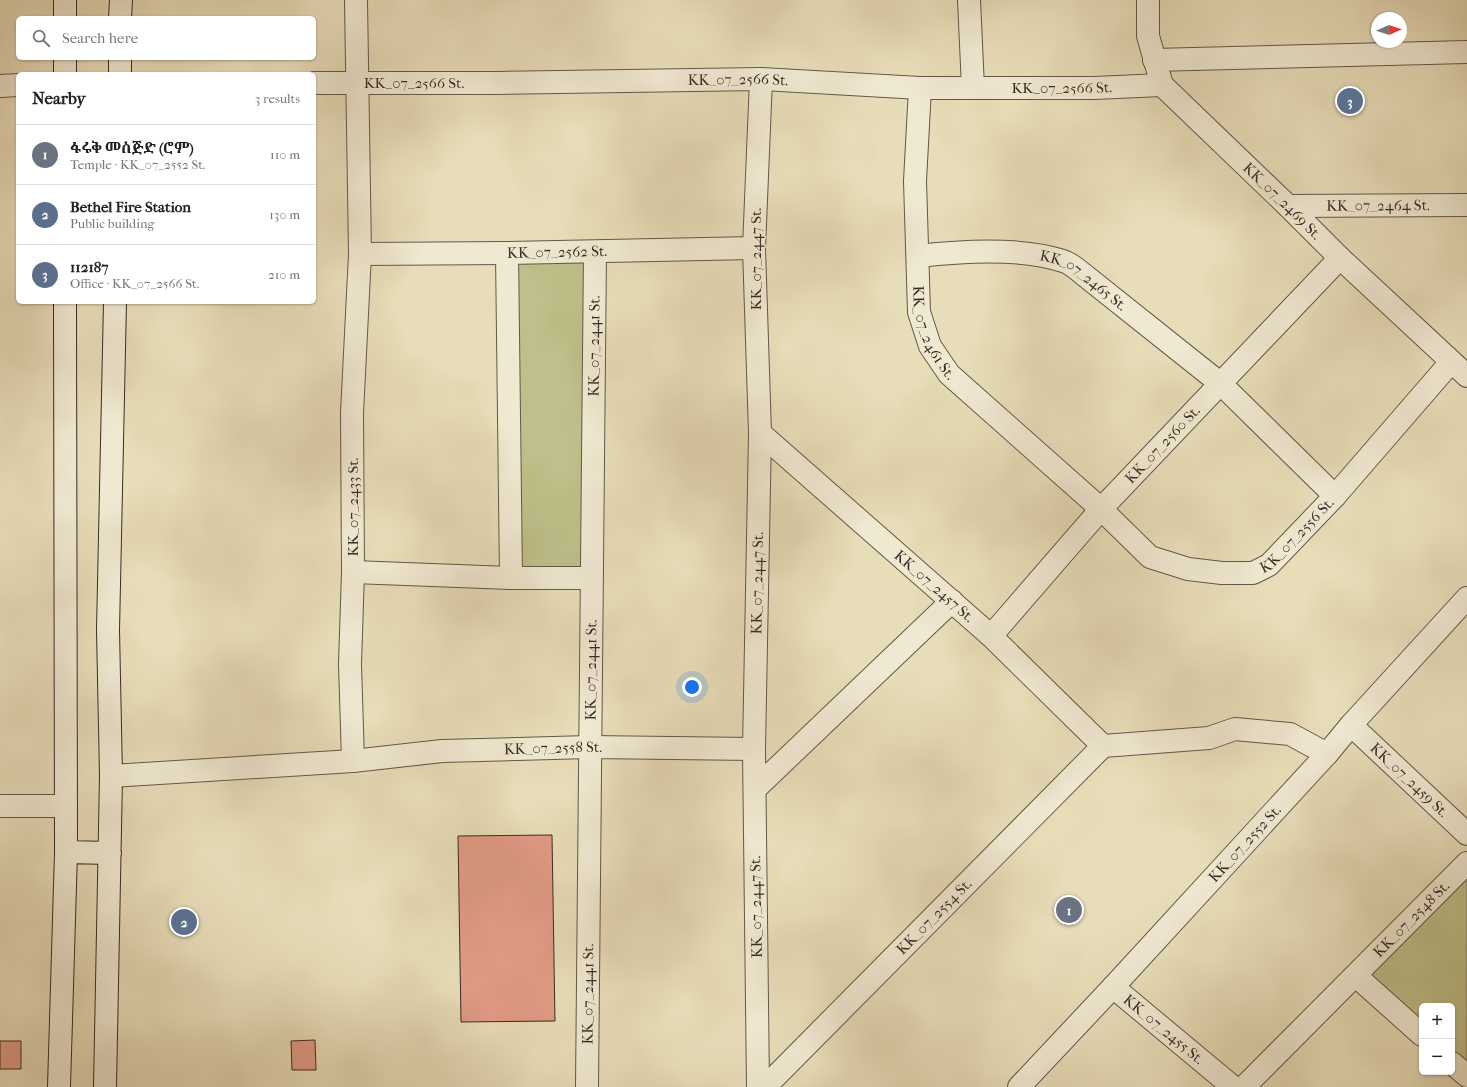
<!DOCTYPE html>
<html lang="en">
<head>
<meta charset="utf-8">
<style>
	:root { --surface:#fff; --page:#f2f2f2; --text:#202124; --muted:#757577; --line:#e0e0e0; --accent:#ea580c }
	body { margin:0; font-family:"IM FELL French Canon","Noto Serif Ethiopic",serif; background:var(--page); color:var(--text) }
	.controls { position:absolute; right:12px; bottom:12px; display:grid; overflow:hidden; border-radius:6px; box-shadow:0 1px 3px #0004 }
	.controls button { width:36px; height:36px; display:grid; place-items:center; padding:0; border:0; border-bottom:1px solid var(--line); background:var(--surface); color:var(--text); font:20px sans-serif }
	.compass { position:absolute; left:1371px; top:12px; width:36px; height:36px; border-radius:50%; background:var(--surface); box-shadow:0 1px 3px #0004; rotate:87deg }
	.you { position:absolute; left:692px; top:687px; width:14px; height:14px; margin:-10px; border:3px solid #fff; border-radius:50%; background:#1a73e8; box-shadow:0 0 0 6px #1a73e833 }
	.badge { display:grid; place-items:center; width:26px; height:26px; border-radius:50%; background:var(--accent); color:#fff; font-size:13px; font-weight:700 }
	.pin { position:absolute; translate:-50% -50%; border:2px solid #fff; box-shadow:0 1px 4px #0006 }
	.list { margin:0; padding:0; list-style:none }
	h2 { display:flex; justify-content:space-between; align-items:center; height:52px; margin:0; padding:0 16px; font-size:17px }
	h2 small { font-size:13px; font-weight:400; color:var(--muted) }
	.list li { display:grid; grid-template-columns:26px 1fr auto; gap:12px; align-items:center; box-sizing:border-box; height:60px; padding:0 16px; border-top:1px solid var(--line) }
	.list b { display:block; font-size:15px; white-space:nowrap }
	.list p { margin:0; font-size:13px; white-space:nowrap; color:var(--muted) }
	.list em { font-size:13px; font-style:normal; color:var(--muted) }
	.icon { flex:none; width:22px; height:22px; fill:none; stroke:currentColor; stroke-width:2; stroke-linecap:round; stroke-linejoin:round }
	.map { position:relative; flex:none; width:1467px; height:1087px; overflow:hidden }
	.search { position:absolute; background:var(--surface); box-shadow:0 1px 3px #0004; left:16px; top:16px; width:300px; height:44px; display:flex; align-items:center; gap:10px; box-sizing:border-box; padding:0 14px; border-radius:6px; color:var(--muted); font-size:15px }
	.panel { position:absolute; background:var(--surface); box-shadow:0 1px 3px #0004; left:16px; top:72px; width:300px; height:232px; border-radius:6px }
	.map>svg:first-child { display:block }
	.green { fill:#bebf8a; stroke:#7a7656 }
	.building { fill:#e29b86; stroke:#372c23 }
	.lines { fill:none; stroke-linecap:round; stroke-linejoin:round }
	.street-casing { stroke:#635848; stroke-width:24 }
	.secondary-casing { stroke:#372c23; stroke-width:24 }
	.street { stroke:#f0e9d2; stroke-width:22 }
	.secondary { stroke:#f0e9d2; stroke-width:22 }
	.labels { text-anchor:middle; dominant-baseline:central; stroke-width:3; stroke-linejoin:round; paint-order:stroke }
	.street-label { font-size:15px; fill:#372c23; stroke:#f0e9d2 }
</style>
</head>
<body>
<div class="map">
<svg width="1467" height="1087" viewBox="0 0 1467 1087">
	<rect width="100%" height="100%" fill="#e8ddb9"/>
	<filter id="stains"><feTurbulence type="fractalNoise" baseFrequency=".005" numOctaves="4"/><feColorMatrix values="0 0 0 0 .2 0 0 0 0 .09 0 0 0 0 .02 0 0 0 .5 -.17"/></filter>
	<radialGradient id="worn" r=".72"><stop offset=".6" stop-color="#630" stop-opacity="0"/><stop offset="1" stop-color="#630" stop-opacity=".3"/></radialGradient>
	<path class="green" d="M595,252L591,578H511L507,253Z
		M1467,863V1076L1452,1063V1006H1422V1035L1356,976Z"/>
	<path class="building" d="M552,835L555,1021L461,1022L458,836Z
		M315,1040L316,1070H292L291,1041Z
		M0,1041H21V1069H0Z"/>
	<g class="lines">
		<defs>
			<g id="street">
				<path d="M969,0L973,88"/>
				<path id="s1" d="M1148,0V36L1162,85L1288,206L1340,258L1467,376"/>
				<path d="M1154,60L1467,52"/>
				<path id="s2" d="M314,83H496L761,79L920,88H1094L1162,85"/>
				<path d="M0,86L18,85"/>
				<path id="s3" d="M920,88L915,181L919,312L930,346L949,374L1101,509L1150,557L1188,569L1222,573H1253L1269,565L1335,496L1451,362"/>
				<path id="s4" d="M1288,206L1467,205"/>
				<path d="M507,253L511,578"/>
				<path id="s5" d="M360,254L507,253L754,248"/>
				<path id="s6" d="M918,256C961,251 1021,247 1063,261C1070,263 1077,269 1083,274L1221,384L1335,496"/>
				<path id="s7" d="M760,433L991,636L1103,746"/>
				<path d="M353,572L511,578H591"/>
				<path id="s8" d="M991,636L1101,509L1340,258"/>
				<path id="s9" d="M1351,725L1467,834"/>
				<path d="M1103,746L1209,738L1235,729L1290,734L1327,754"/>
				<path d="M353,761L350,664L353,572L352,413L360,254L356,0"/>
				<path id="s10" d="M111,776L353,761L442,751L589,747L754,749"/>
				<path d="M755,789L952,601"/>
				<path d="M0,806H66"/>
				<path d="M1356,976L1422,1035"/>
				<path id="s11" d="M1113,987L1233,1087"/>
				<path d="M1452,1063L1467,1076"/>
				<path id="s12" d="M587,1087L595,252"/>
				<path id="s13" d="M758,1087L754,749L760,433L754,248L761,79"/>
				<path id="s14" d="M765,1087L1103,746"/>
				<path id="s15" d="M1019,1087L1113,987L1327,754L1351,725L1467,598"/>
				<path id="s16" d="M1244,1087L1467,863"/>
			</g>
			<path id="secondary" d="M65,18V0
				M120,18L121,0
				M65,58V74
				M120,58V74
				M66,852L110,853
				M59,1087L66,852L65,302
				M105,1087L111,776L108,630L115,302"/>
		</defs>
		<use href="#street" class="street-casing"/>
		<use href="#secondary" class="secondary-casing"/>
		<use href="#street" class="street"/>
		<use href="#secondary" class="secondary"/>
	</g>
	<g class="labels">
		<g class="street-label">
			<text stroke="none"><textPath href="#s2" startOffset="424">KK_07_2566 St.</textPath></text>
			<text stroke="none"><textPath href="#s2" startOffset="100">KK_07_2566 St.</textPath></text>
			<text stroke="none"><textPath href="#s2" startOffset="748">KK_07_2566 St.</textPath></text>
			<text stroke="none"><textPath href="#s1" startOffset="254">KK_07_2469 St.</textPath></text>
			<text stroke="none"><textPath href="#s4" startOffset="90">KK_07_2464 St.</textPath></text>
			<text stroke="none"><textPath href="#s5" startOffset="197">KK_07_2562 St.</textPath></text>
			<text transform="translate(756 259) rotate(-90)">KK_07_2447 St.</text>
			<text stroke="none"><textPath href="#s6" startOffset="173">KK_07_2465 St.</textPath></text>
			<text stroke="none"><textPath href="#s3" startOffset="248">KK_07_2461 St.</textPath></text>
			<text stroke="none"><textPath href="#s12" startOffset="741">KK_07_2441 St.</textPath></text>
			<text stroke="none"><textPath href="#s8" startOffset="257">KK_07_2560 St.</textPath></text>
			<text transform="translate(353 507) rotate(-90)">KK_07_2433 St.</text>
			<text stroke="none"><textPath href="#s3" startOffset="729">KK_07_2556 St.</textPath></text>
			<text stroke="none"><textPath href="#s13" startOffset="504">KK_07_2447 St.</textPath></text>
			<text stroke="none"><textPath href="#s7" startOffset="232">KK_07_2457 St.</textPath></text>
			<text stroke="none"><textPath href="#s12" startOffset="417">KK_07_2441 St.</textPath></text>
			<text stroke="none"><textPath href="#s10" startOffset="443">KK_07_2558 St.</textPath></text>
			<text stroke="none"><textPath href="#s9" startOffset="80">KK_07_2459 St.</textPath></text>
			<text stroke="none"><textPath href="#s15" startOffset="332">KK_07_2552 St.</textPath></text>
			<text transform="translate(756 907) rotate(-91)">KK_07_2447 St.</text>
			<text stroke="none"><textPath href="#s14" startOffset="240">KK_07_2554 St.</textPath></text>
			<text stroke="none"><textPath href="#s16" startOffset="237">KK_07_2548 St.</textPath></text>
			<text stroke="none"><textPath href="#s12" startOffset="93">KK_07_2441 St.</textPath></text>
			<text stroke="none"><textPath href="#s11" startOffset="66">KK_07_2455 St.</textPath></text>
		</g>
	</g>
	<rect width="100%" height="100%" filter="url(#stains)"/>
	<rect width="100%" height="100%" fill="url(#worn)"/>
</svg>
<div class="controls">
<button>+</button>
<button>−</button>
</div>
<svg class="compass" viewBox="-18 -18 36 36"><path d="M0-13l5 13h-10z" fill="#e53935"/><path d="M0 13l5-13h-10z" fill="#757577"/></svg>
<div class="you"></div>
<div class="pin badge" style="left:1069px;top:910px;background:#6b7280">1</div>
<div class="pin badge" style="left:184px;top:922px;background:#5c6f8a">2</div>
<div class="pin badge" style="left:1350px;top:101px;background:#5c6f8a">3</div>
<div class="search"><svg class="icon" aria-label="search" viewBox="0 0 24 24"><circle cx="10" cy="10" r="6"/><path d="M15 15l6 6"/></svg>Search here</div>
<section class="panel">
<h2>Nearby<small>3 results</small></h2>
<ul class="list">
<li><span class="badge" style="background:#6b7280">1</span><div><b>ፋሩቅ መስጅድ (ሮም)</b><p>Temple · KK_07_2552 St.</p></div><em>110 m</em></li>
<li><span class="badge" style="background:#5c6f8a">2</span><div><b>Bethel Fire Station</b><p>Public building</p></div><em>130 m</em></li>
<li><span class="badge" style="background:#5c6f8a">3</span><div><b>112187</b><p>Office · KK_07_2566 St.</p></div><em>210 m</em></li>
</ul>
</section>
</div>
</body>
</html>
